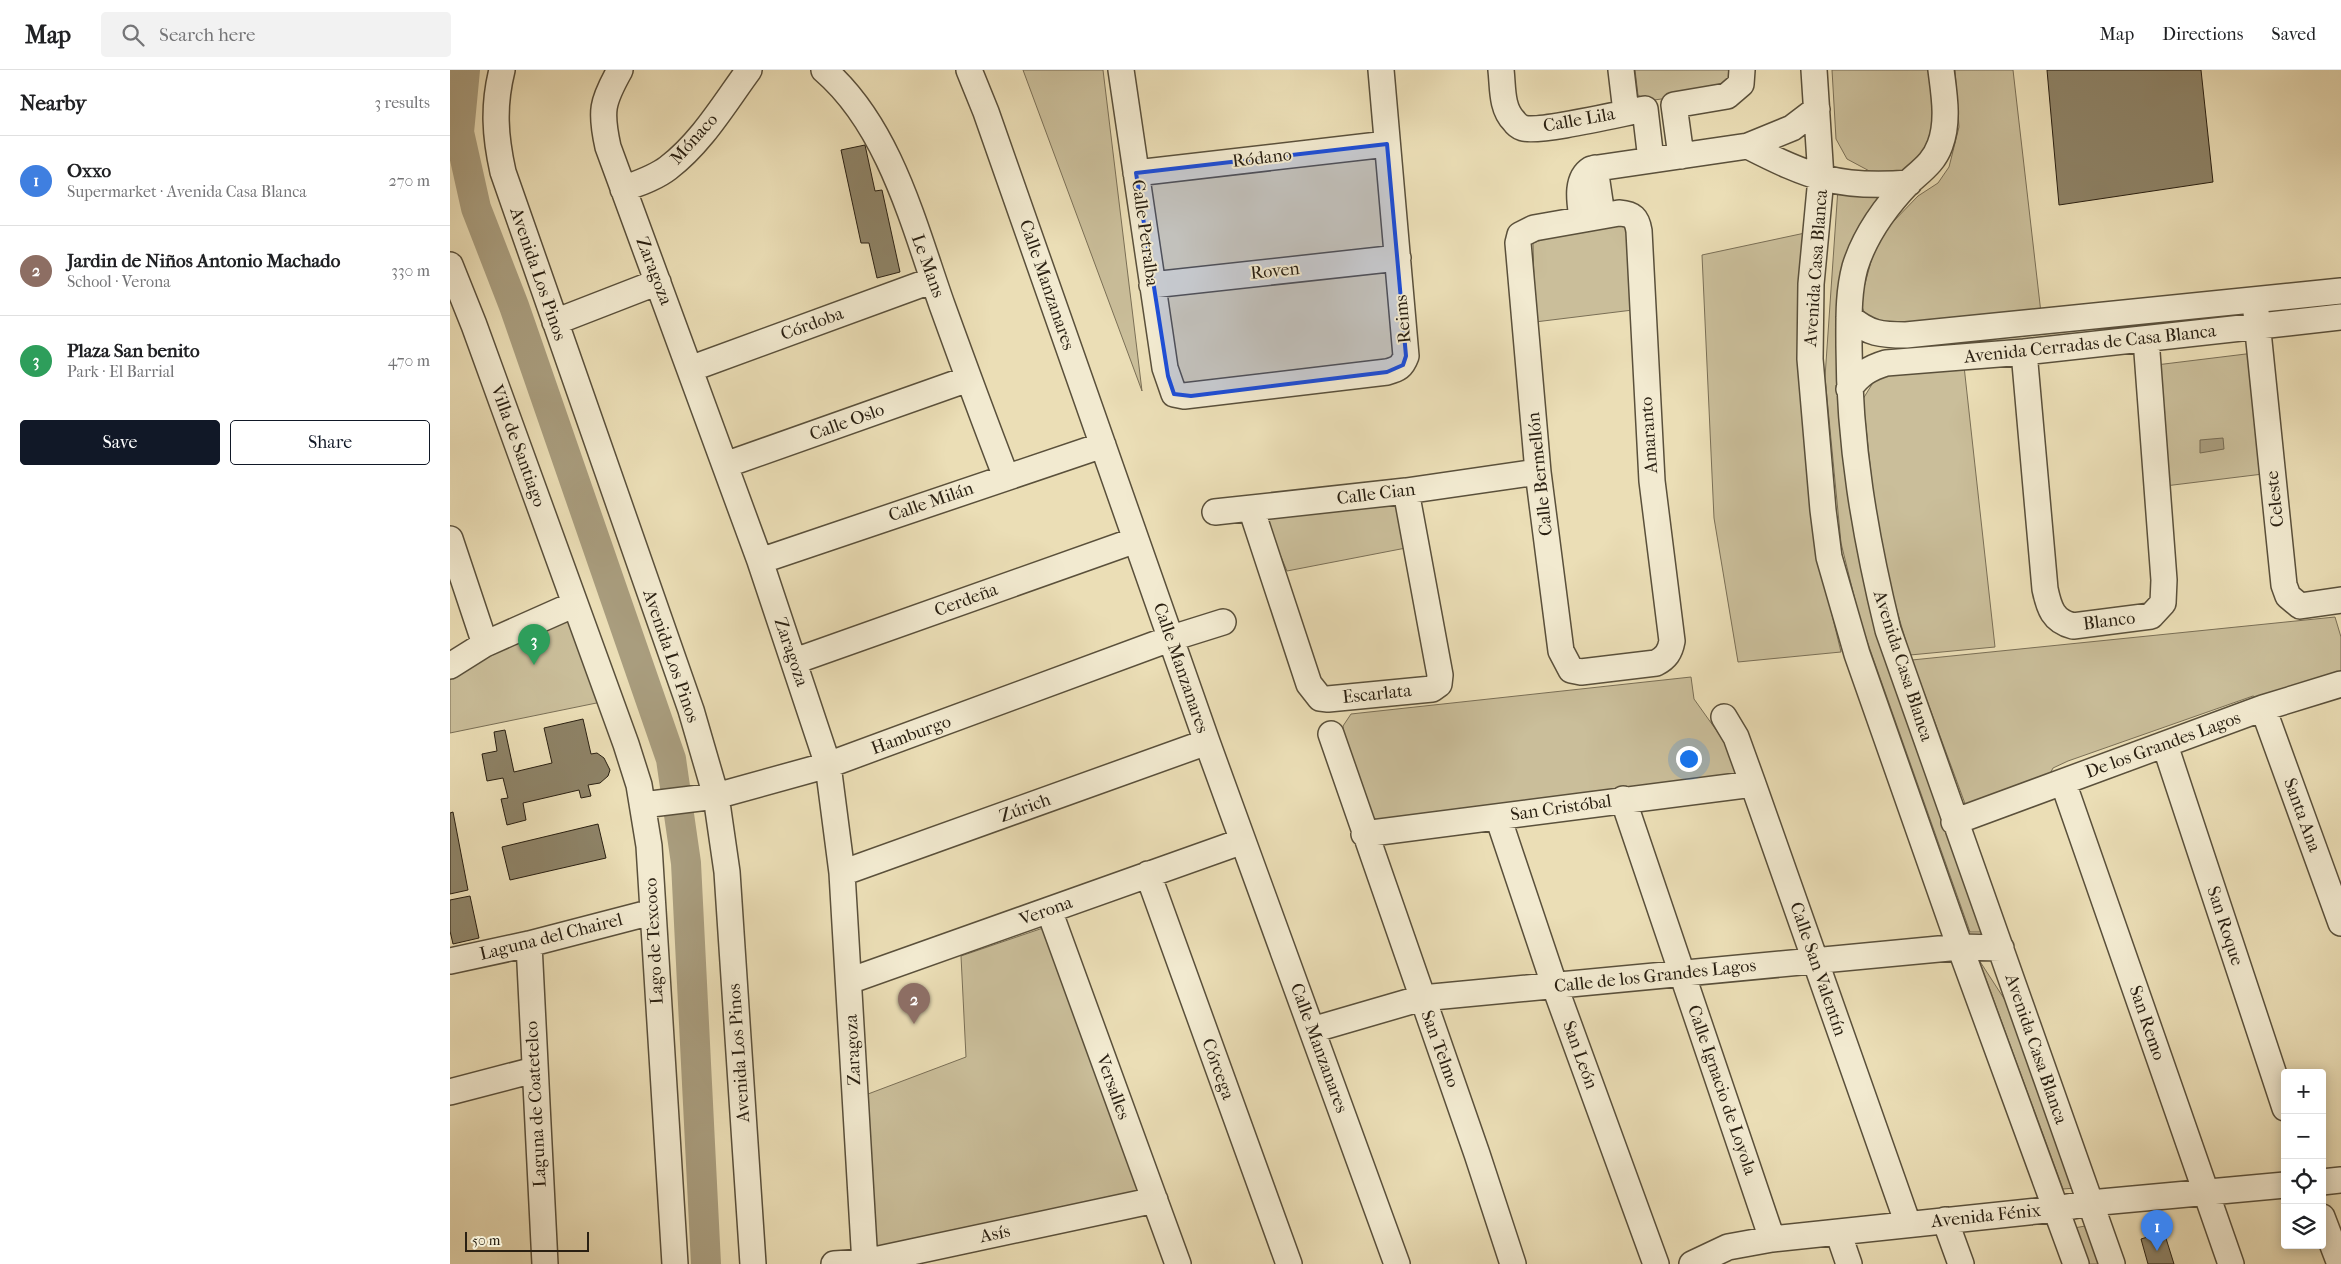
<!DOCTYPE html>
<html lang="en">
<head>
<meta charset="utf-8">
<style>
	:root { --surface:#fff; --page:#f2f2f2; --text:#202124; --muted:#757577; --line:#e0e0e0; --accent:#111827 }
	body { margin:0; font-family:"IM FELL French Canon",serif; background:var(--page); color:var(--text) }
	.controls { position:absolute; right:15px; bottom:15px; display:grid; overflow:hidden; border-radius:5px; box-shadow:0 2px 12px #0003 }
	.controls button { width:45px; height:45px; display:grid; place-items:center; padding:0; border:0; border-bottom:1px solid var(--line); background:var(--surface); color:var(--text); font:25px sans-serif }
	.scale { position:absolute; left:15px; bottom:12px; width:124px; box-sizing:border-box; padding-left:5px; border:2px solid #2a2012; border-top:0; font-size:14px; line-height:18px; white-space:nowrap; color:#2a2012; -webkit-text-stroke:4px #f2ead0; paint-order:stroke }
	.you { position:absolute; left:1238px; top:688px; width:18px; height:18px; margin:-12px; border:4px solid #fff; border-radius:50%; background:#1a73e8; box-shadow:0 0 0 8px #1a73e833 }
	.badge { display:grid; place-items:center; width:32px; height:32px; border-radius:50%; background:var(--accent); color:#fff; font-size:16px; font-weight:700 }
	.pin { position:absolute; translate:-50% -41px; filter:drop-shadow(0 1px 2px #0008) }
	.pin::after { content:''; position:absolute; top:26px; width:18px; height:15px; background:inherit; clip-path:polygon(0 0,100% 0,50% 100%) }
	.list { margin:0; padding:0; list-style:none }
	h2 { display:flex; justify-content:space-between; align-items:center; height:65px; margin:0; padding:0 20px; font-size:21px }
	h2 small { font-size:16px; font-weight:400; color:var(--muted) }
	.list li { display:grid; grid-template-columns:32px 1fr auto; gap:15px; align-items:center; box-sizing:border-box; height:90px; padding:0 20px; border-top:1px solid var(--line) }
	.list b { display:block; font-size:19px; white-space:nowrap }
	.list p { margin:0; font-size:16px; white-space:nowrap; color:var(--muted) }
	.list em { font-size:16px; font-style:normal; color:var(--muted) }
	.actions { display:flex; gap:10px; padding:15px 20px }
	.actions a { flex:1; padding:11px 0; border:1px solid var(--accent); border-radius:5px; text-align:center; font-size:18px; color:var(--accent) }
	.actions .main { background:var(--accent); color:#fff }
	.icon { flex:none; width:28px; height:28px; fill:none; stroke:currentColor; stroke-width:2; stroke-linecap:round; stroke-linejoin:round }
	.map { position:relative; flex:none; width:1891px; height:1194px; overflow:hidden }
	header { display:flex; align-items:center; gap:30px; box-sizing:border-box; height:70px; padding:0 25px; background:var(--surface); border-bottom:1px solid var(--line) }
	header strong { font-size:24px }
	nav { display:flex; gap:28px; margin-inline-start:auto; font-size:18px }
	.search { width:350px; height:45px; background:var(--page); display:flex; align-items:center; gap:12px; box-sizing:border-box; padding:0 18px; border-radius:5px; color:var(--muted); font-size:19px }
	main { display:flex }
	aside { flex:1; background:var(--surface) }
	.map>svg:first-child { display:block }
	.green { fill:#cabe9a; stroke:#7a6f56 }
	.water { fill:#a99d7e; stroke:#766b53 }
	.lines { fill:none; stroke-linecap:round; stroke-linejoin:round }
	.river { stroke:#a99d7e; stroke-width:30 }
	.building { fill:#8e8367; stroke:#2a2012 }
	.minor-casing { stroke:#5a503b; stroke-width:28 }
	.minor { stroke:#f2ead0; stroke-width:25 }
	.marked { fill:#1d4ed8; fill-opacity:0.2; stroke:#1d4ed8; stroke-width:4; stroke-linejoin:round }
	.labels { text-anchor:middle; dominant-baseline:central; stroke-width:4; stroke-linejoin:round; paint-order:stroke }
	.street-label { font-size:18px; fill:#2a2012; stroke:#f2ead0 }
</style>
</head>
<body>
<header>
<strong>Map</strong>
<div class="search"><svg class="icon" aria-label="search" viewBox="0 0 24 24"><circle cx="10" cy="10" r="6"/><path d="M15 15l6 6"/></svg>Search here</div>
<nav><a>Map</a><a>Directions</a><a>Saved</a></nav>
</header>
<main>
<aside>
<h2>Nearby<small>3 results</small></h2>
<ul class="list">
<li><span class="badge" style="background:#3f7fe0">1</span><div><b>Oxxo</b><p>Supermarket · Avenida Casa Blanca</p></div><em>270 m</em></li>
<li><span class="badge" style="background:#8d6e63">2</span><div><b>Jardin de Niños Antonio Machado</b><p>School · Verona</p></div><em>330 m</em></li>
<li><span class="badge" style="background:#2e9e5b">3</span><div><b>Plaza San benito</b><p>Park · El Barrial</p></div><em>470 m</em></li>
</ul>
<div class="actions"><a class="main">Save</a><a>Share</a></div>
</aside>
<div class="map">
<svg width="1891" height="1194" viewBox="0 0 1891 1194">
	<rect width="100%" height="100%" fill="#ebdeb6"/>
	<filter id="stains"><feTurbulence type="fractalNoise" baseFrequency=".004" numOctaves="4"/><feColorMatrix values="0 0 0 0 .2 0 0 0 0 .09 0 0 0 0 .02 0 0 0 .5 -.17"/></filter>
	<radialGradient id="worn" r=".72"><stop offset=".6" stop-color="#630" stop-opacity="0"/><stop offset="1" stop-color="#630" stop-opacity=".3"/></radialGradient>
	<path class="green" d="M573,0H653L692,321Z
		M1185,0H1286L1276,20L1197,31L1188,25Z
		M1382,0H1484L1487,59L1461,100L1446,104H1425L1397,89L1386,69Z
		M1505,0H1563L1591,243L1426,256L1415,244L1410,232L1425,177L1439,156L1468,126L1488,113L1499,97L1509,57Z
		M1388,118L1436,125L1405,167L1412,486L1533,862H1520L1411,554L1391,473L1375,307Z
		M1172,147L1186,157L1191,239L1085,252L1083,173L1133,155Z
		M1355,163L1358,389L1364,470L1391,582L1288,592L1264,448L1252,185Z
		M1804,283L1813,404L1715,416L1706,295Z
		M1514,296L1545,577L1460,585L1429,480L1413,329L1424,311L1437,306Z
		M952,426L961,477L837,501L812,442Z
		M130,539L166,629L0,663V606Z
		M1885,547L1891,567V608L1816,632L1803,626L1618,691L1603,698L1594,715L1517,739L1462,590Z
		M1241,607L1244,629L1274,671L1296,728L1195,738L916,751L899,706L893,656L901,644Z
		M593,858L691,1117L687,1122L430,1179L423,1174L418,1024L516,987L511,886Z
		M1529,890L1566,947L1626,1118L1613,1119Z
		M1641,1155L1655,1194H1637L1624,1158Z"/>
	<path class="water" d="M1773,368L1774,379L1750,383V370Z"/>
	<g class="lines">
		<path class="river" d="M15,0L9,62L26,138L64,236L221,689L236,793L256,1194"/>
	</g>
	<path class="building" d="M1597,0H1751L1763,112L1609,135Z
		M415,75L425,121L432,120L450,202L427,208L419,173H411L391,80Z
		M133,649L141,684L147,683L154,688L160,700L158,706L150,713L138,715L141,726L131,728L129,720L73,733L76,750L57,755L51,729L58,728L53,708L37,711L32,684L47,681L44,662L55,660L64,702L102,693L94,658Z
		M3,742L18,820L0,824V743Z
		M148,754L156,788L60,810L52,777Z
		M20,826L29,868L3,874L0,861V830Z
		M1714,1162L1724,1194H1698L1691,1169Z"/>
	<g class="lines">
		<defs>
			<path id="minor" d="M52,0C43,36 45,66 53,102L241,640L266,726L277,802L303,1194
				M170,0C152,32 150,41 158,77L310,491L378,695L392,803L415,1194
				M374,0C440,57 464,156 492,235C513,293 534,350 556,407
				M519,0L536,42L757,672L947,1194
				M671,0L715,298L724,324L734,326L937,302C948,299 952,297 956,286L931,0
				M1051,0C1053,17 1051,38 1064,51C1066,54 1070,57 1073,58C1089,63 1173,43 1195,39L1201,90
				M1171,0L1176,42
				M1364,0L1371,108L1361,214L1360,289L1373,440L1379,487L1407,584L1510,877L1626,1194
				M1491,0C1494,24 1499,51 1490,75C1484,92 1472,100 1459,112C1436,136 1415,165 1405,197C1398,223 1399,249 1399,276C1399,373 1415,466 1438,560L1662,1194
				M1298,76C1359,107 1389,119 1459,113
				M1231,86L1224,35L1277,26L1291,14L1292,0
				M1145,98L1152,145
				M686,103L937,74
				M173,119C189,113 205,108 218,98C252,72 274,34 299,0
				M1169,143C1183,144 1187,148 1189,161L1202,411L1222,571C1220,582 1216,588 1206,593L1131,602L1121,600L1111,581L1088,402L1068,173L1070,165L1084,158Z
				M1132,148C1130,133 1125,109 1141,99L1298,76L1342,58L1367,39
				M0,195L24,255L176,674L189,715L199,776L225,1194
				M702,215L948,188
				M1806,242L1834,515L1838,526L1850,536L1891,530
				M1399,247C1419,264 1431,265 1456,265L1891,221
				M105,252L208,212
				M1574,282L1595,519C1599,538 1603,551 1623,556L1701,546L1713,533L1714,510L1696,269
				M240,299L483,210
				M1399,319C1409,305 1419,298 1436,293L1574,282L1891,247
				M275,395L518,309
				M801,438L859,614L870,628L878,629L982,619L989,614L990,605L956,421
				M765,442L956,421L1088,402
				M0,469L35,574
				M310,491L653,375
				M345,591L686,470
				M0,596L35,574L125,534
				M1813,638L1891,853
				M1274,647L1286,667L1303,714L1458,1154
				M881,664L1027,1084L1063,1194
				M1715,675L1835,1038
				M1613,712L1781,1194
				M1173,729L1322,1169
				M193,735L266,726L378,695L722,568L773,552
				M1048,747L1105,917L1206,1194
				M1504,752L1813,638L1891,614
				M914,764L1303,714
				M392,803L757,672
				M698,804L839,1194
				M599,840L728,1194
				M79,874L95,1194
				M0,891L79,874L202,842
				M399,911L793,771
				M862,960L972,928L1510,877L1551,878
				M0,1022L84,1000
				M1872,1112L1891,1110
				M1872,1147L1890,1194
				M1495,1150L1511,1194
				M1388,1162L1399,1194
				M384,1194L415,1192L705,1130
				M1242,1194L1278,1177L1322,1169L1606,1139L1640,1133L1835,1115"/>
		</defs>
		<use href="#minor" class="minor-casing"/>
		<use href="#minor" class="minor"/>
	</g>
	<path class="marked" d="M937,74L956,286L953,295L937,302L741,326L724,324L718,306L686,103Z"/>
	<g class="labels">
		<g class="street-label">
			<text transform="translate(1129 50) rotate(-10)">Calle Lila</text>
			<text transform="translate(244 69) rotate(-48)">Mónaco</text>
			<text transform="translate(812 88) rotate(-7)">Ródano</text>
			<text transform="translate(695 163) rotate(82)">Calle Petralba</text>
			<text transform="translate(478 196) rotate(70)">Le Mans</text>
			<text transform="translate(1366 198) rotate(-86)">Avenida Casa Blanca</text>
			<text transform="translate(204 201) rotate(69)">Zaragoza</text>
			<text transform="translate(825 201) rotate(-6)">Roven</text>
			<text transform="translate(88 204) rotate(71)">Avenida Los Pinos</text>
			<text transform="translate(597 215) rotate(71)">Calle Manzanares</text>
			<text transform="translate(953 249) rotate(-95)">Reims</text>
			<text transform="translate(362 254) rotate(-20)">Córdoba</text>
			<text transform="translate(1640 274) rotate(-6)">Avenida Cerradas de Casa Blanca</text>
			<text transform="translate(397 352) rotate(-20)">Calle Oslo</text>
			<text transform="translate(1199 365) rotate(-94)">Amaranto</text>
			<text transform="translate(68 376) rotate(70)">Villa de Santiago</text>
			<text transform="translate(1090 404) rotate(-96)">Calle Bermellón</text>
			<text transform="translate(926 424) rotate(-7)">Calle Cian</text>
			<text transform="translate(1825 429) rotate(-96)">Celeste</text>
			<text transform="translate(481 432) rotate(-19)">Calle Milán</text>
			<text transform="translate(516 530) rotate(-20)">Cerdeña</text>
			<text transform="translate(1659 551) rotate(-7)">Blanco</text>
			<text transform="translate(341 582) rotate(71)">Zaragoza</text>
			<text transform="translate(221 586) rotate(71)">Avenida Los Pinos</text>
			<text transform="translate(1453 596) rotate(72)">Avenida Casa Blanca</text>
			<text transform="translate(731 598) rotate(71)">Calle Manzanares</text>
			<text transform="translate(927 624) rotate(-6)">Escarlata</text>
			<text transform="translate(461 665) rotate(-20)">Hamburgo</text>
			<text transform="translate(1713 675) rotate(-20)">De los Grandes Lagos</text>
			<text transform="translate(575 738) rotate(-20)">Zúrich</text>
			<text transform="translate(1111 738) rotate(-8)">San Cristóbal</text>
			<text transform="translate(1852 745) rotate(70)">Santa Ana</text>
			<text transform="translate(596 841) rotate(-20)">Verona</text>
			<text transform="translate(1775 856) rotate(72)">San Roque</text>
			<text transform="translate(101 867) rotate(-14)">Laguna del Chairel</text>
			<text transform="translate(204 871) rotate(-93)">Lago de Texcoco</text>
			<text transform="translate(1368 899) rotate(71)">Calle San Valentín</text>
			<text transform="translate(1205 906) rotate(-6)">Calle de los Grandes Lagos</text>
			<text transform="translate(1697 953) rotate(71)">San Remo</text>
			<text transform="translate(869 978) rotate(70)">Calle Manzanares</text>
			<text transform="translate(990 979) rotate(70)">San Telmo</text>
			<text transform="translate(1586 979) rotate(71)">Avenida Casa Blanca</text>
			<text transform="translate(403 980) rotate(-93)">Zaragoza</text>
			<text transform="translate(289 983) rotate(-94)">Avenida Los Pinos</text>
			<text transform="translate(1130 985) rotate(70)">San León</text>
			<text transform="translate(768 999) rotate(70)">Córcega</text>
			<text transform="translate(663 1017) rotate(70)">Versalles</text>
			<text transform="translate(1272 1020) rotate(71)">Calle Ignacio de Loyola</text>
			<text transform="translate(86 1034) rotate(-93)">Laguna de Coatetelco</text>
			<text transform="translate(1536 1146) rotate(-6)">Avenida Fénix</text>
			<text transform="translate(545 1164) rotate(-12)">Asís</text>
		</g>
	</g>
	<rect width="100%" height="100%" filter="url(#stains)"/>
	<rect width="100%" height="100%" fill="url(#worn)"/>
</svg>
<div class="controls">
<button>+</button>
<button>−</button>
<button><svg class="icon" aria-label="locate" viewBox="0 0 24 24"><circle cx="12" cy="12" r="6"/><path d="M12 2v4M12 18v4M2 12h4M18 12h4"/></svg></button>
<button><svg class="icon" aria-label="layers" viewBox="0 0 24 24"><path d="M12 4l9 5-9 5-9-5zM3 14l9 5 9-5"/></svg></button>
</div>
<div class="scale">50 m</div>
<div class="you"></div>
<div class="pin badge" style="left:1707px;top:1181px;background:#3f7fe0">1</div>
<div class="pin badge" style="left:464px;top:954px;background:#8d6e63">2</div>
<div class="pin badge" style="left:84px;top:595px;background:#2e9e5b">3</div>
</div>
</main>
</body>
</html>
